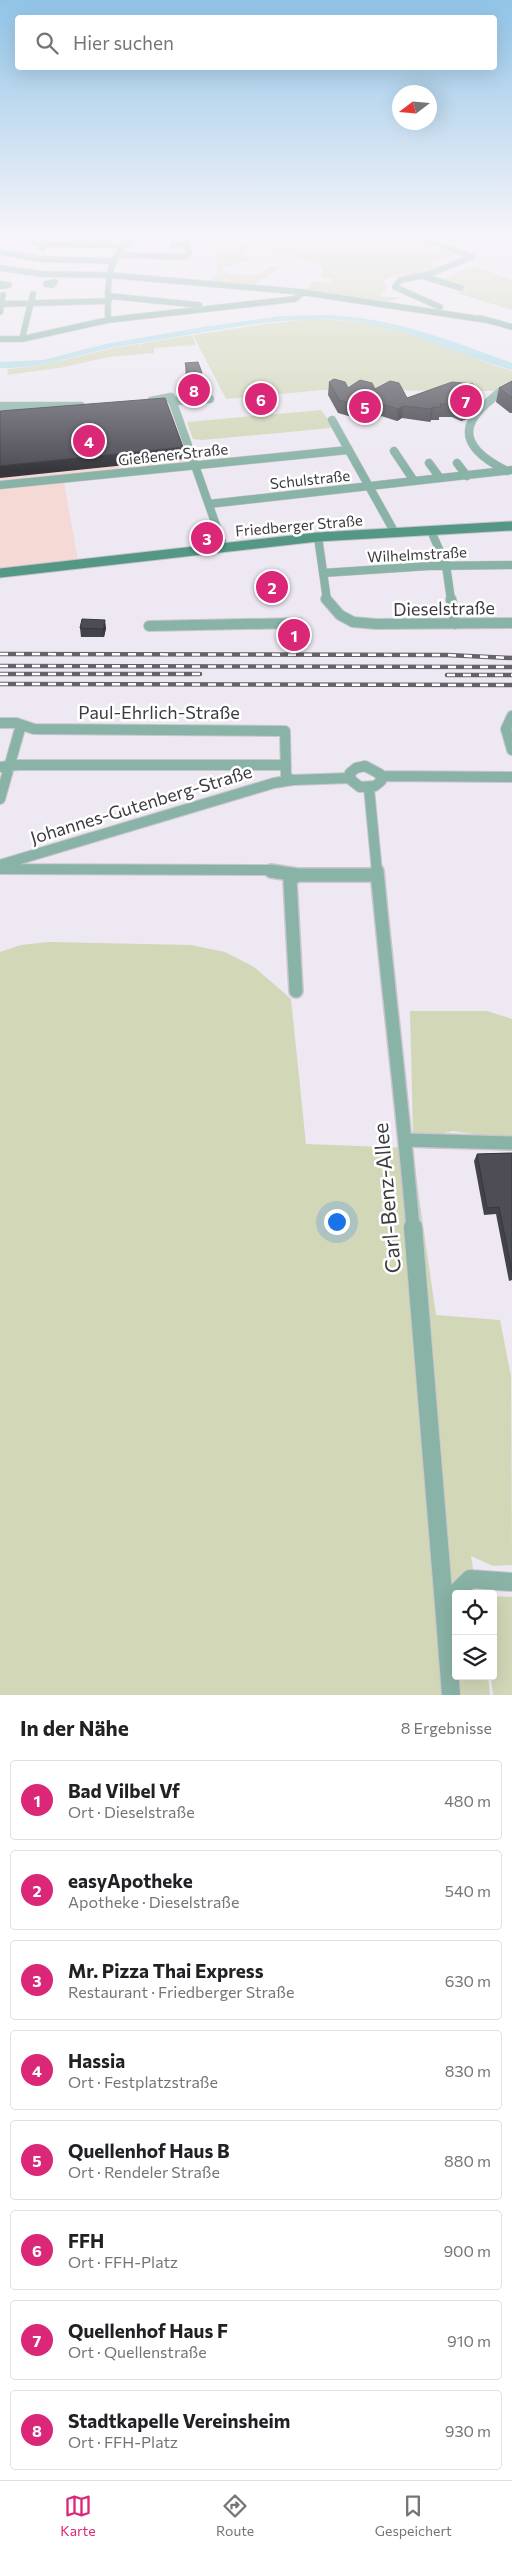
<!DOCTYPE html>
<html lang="de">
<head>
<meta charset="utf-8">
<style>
	:root { --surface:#fff; --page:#f6f6f6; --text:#202124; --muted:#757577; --line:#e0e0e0; --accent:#db2777 }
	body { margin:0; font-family:Commissioner,sans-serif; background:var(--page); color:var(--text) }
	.controls { position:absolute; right:15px; bottom:15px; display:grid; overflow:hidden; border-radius:5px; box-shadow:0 5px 20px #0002 }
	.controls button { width:45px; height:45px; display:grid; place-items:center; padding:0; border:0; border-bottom:1px solid var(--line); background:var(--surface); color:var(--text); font:25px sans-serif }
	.compass { position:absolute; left:392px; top:85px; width:45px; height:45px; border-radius:50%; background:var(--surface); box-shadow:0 5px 20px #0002; rotate:254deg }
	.you { position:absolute; left:336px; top:1221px; width:18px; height:18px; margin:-12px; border:4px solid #fff; border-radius:50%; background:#1a73e8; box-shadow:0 0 0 8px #1a73e833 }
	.badge { display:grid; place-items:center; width:32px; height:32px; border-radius:50%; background:var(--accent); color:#fff; font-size:16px; font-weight:700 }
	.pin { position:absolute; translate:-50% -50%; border:2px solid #fff; box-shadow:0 1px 5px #0006 }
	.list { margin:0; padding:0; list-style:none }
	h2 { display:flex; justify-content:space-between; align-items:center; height:65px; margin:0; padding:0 20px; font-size:21px }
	h2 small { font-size:16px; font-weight:400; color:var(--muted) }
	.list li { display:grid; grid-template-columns:32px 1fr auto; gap:15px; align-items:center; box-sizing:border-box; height:80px; margin:0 10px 10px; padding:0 10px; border:1px solid var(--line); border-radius:5px }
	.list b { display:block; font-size:19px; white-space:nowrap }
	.list p { margin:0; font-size:16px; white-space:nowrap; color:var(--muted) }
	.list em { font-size:16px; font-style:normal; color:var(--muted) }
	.icon { flex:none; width:28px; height:28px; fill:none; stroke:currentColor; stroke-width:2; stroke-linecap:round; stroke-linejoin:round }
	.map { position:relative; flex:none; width:512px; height:1695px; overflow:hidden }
	.search { position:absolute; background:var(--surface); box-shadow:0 5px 20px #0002; left:15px; right:15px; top:15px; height:55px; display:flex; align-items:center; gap:12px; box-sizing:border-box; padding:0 18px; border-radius:5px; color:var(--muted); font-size:19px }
	.sheet { height:785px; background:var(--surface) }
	nav { display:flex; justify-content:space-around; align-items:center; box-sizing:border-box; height:70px; border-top:1px solid var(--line); background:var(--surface); font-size:14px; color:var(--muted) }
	nav a { display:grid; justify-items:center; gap:2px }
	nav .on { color:var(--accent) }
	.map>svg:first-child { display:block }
	.industrial { fill:#f4d9d5 }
	.green { fill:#d2d7b8 }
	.water { fill:#afdce6 }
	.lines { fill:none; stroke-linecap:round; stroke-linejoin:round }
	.street-far4-casing { stroke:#cac5ce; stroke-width:7 }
	.street-far3-casing { stroke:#cac5ce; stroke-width:9 }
	.street-far2-casing { stroke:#cac5ce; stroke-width:12 }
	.street-far1-casing { stroke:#cac5ce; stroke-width:16 }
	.street-casing { stroke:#cac5ce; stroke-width:20 }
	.secondary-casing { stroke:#cac5ce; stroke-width:11 }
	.street-far4 { stroke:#89b3a6; stroke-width:5.5 }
	.street-far3 { stroke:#89b3a6; stroke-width:8 }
	.street-far2 { stroke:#89b3a6; stroke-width:10 }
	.street-far1 { stroke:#89b3a6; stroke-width:13 }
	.street { stroke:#89b3a6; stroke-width:18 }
	.secondary { stroke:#559785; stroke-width:9 }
	.rail-casing { stroke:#656368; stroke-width:4.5 }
	.rail { stroke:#fff; stroke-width:2.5; stroke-dasharray:8; stroke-linecap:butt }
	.wall { fill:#43424a }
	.shaded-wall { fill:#37363c }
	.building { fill:#4e4d56; stroke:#37363c }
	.labels { text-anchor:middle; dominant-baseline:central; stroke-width:5; stroke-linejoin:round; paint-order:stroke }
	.far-street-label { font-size:15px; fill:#3d3b3f; stroke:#fff }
	.street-label { font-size:18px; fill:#3d3b3f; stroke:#fff }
	.near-street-label { font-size:21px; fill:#3d3b3f; stroke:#fff }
</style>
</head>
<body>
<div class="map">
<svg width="512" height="1695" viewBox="0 0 512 1695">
	<rect width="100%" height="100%" fill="#ede8f2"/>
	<path class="industrial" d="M170,404L192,463L63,477L79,567L0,576V409Z"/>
	<path class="green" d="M297,234H429L420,237L460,253L431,264L439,267L418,273L396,275L383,281L388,287L379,296L402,298L380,303L305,292L314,281L330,283L334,279L320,277L324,268L319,264L255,245Z
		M245,244L258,249L243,253L252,259L228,267L222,265L225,269L221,270L229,274L257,275L271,266L279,268L252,287L209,283L218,272L215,248Z
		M473,266L512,280V310L457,293L468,289L439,280Z
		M313,319C339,320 367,322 393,328C434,338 471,360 512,371V395L498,391L323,390L226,399L193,335L265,324Z
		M192,335L196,345L154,348V353L108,357L65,367L7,375L8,369C53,366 94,350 138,344L141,348L140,344Z
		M321,410L328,419L331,428L202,440L193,439L187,422Z
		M49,942L191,945L225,952L254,967L291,999L306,1144L412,1148L436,1315L500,1320L511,1376L512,1565L493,1566L471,1556L477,1594H456V1676H488L490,1695H0V952L21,945Z
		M410,1011H487L512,1019V1136H488L453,1131L434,1135H419L413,1132Z
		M493,1596L512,1597V1695H493L491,1676H493Z"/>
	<path class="water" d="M327,315C395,318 449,340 512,363V370C452,354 403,324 339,320C283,317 226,328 170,338C151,342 130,344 111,348C73,356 39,369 0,368V362L43,360L105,344L203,327L281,316Z"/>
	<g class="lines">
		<defs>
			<path id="street-far4" d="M21,234L43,248
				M69,234L87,244
				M89,234L107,244
				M439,234L425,239L472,257
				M37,244L123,246
				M172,245L188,243
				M0,252L38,259L115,261
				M118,255L185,257L189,253L185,238H190
				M0,268L42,274L108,275L301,292L486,320
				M422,276L461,288
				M55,282L52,285L46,284Z
				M0,284L9,285L0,286
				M109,296L199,305
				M2,304L109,301
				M440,307L395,287L400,280L429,274L472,257
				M0,312L3,295
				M480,318L512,327
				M108,320C108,284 104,253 141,234
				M0,339H22L108,320L295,299L301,294
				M22,339L33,294
				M499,393L501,391"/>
			<path id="street-far3" d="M501,391C491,400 479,408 473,419C458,444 489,462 507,471
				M151,401L171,397L224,548
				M172,401L210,399
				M0,406H81
				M332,420L395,533
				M394,451L414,481
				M429,463L440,478
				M457,463L467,476
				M0,485L348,450
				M209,504L512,470
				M431,531L446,565L451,600
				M318,537L327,600
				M323,573L429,566L512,565"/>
			<path id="street-far2" d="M326,599L340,615L353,622L376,624L512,623
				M451,599L455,624
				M149,626L299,623
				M512,716L506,729L512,750
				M0,723H16L34,729L285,731L286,777L293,780L350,778
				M365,766L380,774L381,781L375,786L360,787L351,780L350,773L356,768Z
				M0,767L18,765H286
				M381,776L512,777
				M369,788L377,872
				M0,799L21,725
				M0,865L274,783L293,780
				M0,869L267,870L279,872"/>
			<path id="street-far1" d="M271,871L297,875
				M377,871C388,990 403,1109 413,1228
				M296,991L290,880L297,875H376
				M406,1140L512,1143"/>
			<path id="street" d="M413,1227L444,1605
				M451,1695L444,1605L470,1579L512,1582"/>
			<path id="secondary" d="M0,573L318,537L512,526"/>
		</defs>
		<use href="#street-far4" class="street-far4-casing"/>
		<use href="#street-far3" class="street-far3-casing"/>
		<use href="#street-far2" class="street-far2-casing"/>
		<use href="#street-far1" class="street-far1-casing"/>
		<use href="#street" class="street-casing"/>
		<use href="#secondary" class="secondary-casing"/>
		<use href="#street-far4" class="street-far4"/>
		<use href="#street-far3" class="street-far3"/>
		<use href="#street-far2" class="street-far2"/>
		<use href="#street-far1" class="street-far1"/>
		<use href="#street" class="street"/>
		<use href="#secondary" class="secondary"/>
		<defs>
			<path id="rail" d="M0,654L447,655L512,658
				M0,666L512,667
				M0,674H200
				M447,675H512
				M0,684L512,685"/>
		</defs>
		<use href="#rail" class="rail-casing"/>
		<use href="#rail" class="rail"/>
	</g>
	<path class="wall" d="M185,363L203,393L190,394L186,383Z
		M512,381V413H510L496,402L499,388Z
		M329,382L348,388L375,389L407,398L478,392L476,404L472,405L471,412L467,419L461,421L452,417H439V420H431L430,422L402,418L397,421L381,416L376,420L357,414L352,417L338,413L328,395Z
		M80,628H106L104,637H81Z
		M512,1153V1280L509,1281L496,1214L484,1215L474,1161L477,1154Z"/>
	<path class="shaded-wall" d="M202,373L203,393L190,394L189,374Z
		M478,392L476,404L472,405L471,412L467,419L461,421L463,408L460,393Z
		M358,401L357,414L352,417L353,404Z
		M382,404L381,416L376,420L377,407Z
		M403,406L402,418L397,421L398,409Z
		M433,407L431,420L430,422L431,409Z
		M183,447L184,459L0,478V466Z
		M105,620L106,628L104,637L103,629Z"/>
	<path class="building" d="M198,362L202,373L189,374L185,363Z
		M334,379L345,382L348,388L360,380L372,383L375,389L390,381L399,383L407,398L452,382L473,384L478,392L460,393L472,400L469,406L463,408L453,404H440L441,407H433L431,409L403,406L398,409L382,404L377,407L358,401L353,404L339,400L329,382Z
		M512,381V398L499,388Z
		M165,398L183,447L0,466V411Z
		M82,619L105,620L103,629L80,628Z
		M512,1153V1272L499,1207L487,1208L477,1154Z"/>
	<linearGradient id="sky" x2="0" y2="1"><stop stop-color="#91c4e7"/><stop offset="0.5" stop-color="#f7f5f9"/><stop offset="1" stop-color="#f7f5f9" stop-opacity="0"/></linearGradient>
	<rect width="512" height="471" fill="url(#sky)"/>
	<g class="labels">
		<g class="far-street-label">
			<text transform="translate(173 454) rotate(-6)">Gießener Straße</text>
			<text transform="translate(310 479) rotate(-6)">Schulstraße</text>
			<text transform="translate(299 525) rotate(-5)">Friedberger Straße</text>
			<text transform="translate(417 554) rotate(-3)">Wilhelmstraße</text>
		</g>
		<g class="street-label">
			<text transform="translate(444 608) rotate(-1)">Dieselstraße</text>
			<text x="159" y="712">Paul-Ehrlich-Straße</text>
			<text transform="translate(141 804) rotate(-17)">Johannes-Gutenberg-Straße</text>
		</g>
		<g class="near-street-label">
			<text transform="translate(386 1198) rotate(-95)">Carl-Benz-Allee</text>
		</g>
	</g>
</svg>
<div class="controls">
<button><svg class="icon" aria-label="locate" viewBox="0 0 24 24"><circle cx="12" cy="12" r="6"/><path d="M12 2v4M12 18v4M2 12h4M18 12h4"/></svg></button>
<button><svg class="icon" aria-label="layers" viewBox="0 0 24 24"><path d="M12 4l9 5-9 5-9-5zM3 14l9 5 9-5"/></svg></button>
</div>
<svg class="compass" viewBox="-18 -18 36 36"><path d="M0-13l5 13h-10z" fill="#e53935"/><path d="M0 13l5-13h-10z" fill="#757577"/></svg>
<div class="you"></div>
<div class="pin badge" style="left:294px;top:635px">1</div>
<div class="pin badge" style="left:272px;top:587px">2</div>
<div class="pin badge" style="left:207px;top:538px">3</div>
<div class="pin badge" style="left:89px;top:441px">4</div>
<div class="pin badge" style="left:365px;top:407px">5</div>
<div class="pin badge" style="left:261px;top:399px">6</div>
<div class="pin badge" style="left:466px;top:401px">7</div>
<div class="pin badge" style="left:194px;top:390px">8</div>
<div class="search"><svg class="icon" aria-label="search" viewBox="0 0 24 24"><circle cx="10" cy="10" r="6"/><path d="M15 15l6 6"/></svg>Hier suchen</div>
</div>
<section class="sheet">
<h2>In der Nähe<small>8 Ergebnisse</small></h2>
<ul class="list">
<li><span class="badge">1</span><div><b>Bad Vilbel Vf</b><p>Ort · Dieselstraße</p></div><em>480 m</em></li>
<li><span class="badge">2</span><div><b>easyApotheke</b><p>Apotheke · Dieselstraße</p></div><em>540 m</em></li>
<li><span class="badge">3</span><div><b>Mr. Pizza Thai Express</b><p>Restaurant · Friedberger Straße</p></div><em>630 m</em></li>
<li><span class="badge">4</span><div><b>Hassia</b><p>Ort · Festplatzstraße</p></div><em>830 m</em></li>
<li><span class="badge">5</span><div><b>Quellenhof Haus B</b><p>Ort · Rendeler Straße</p></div><em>880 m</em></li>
<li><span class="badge">6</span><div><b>FFH</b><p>Ort · FFH-Platz</p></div><em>900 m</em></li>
<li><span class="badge">7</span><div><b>Quellenhof Haus F</b><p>Ort · Quellenstraße</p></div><em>910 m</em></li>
<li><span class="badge">8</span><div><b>Stadtkapelle Vereinsheim</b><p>Ort · FFH-Platz</p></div><em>930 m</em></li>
</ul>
</section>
<nav>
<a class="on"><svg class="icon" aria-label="map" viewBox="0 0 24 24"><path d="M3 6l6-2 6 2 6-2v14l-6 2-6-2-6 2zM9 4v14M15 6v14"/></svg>Karte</a>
<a><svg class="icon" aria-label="directions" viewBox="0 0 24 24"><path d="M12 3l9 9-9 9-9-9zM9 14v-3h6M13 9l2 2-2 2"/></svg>Route</a>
<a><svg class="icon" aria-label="saved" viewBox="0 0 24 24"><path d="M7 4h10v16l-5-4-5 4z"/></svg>Gespeichert</a>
</nav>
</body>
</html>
